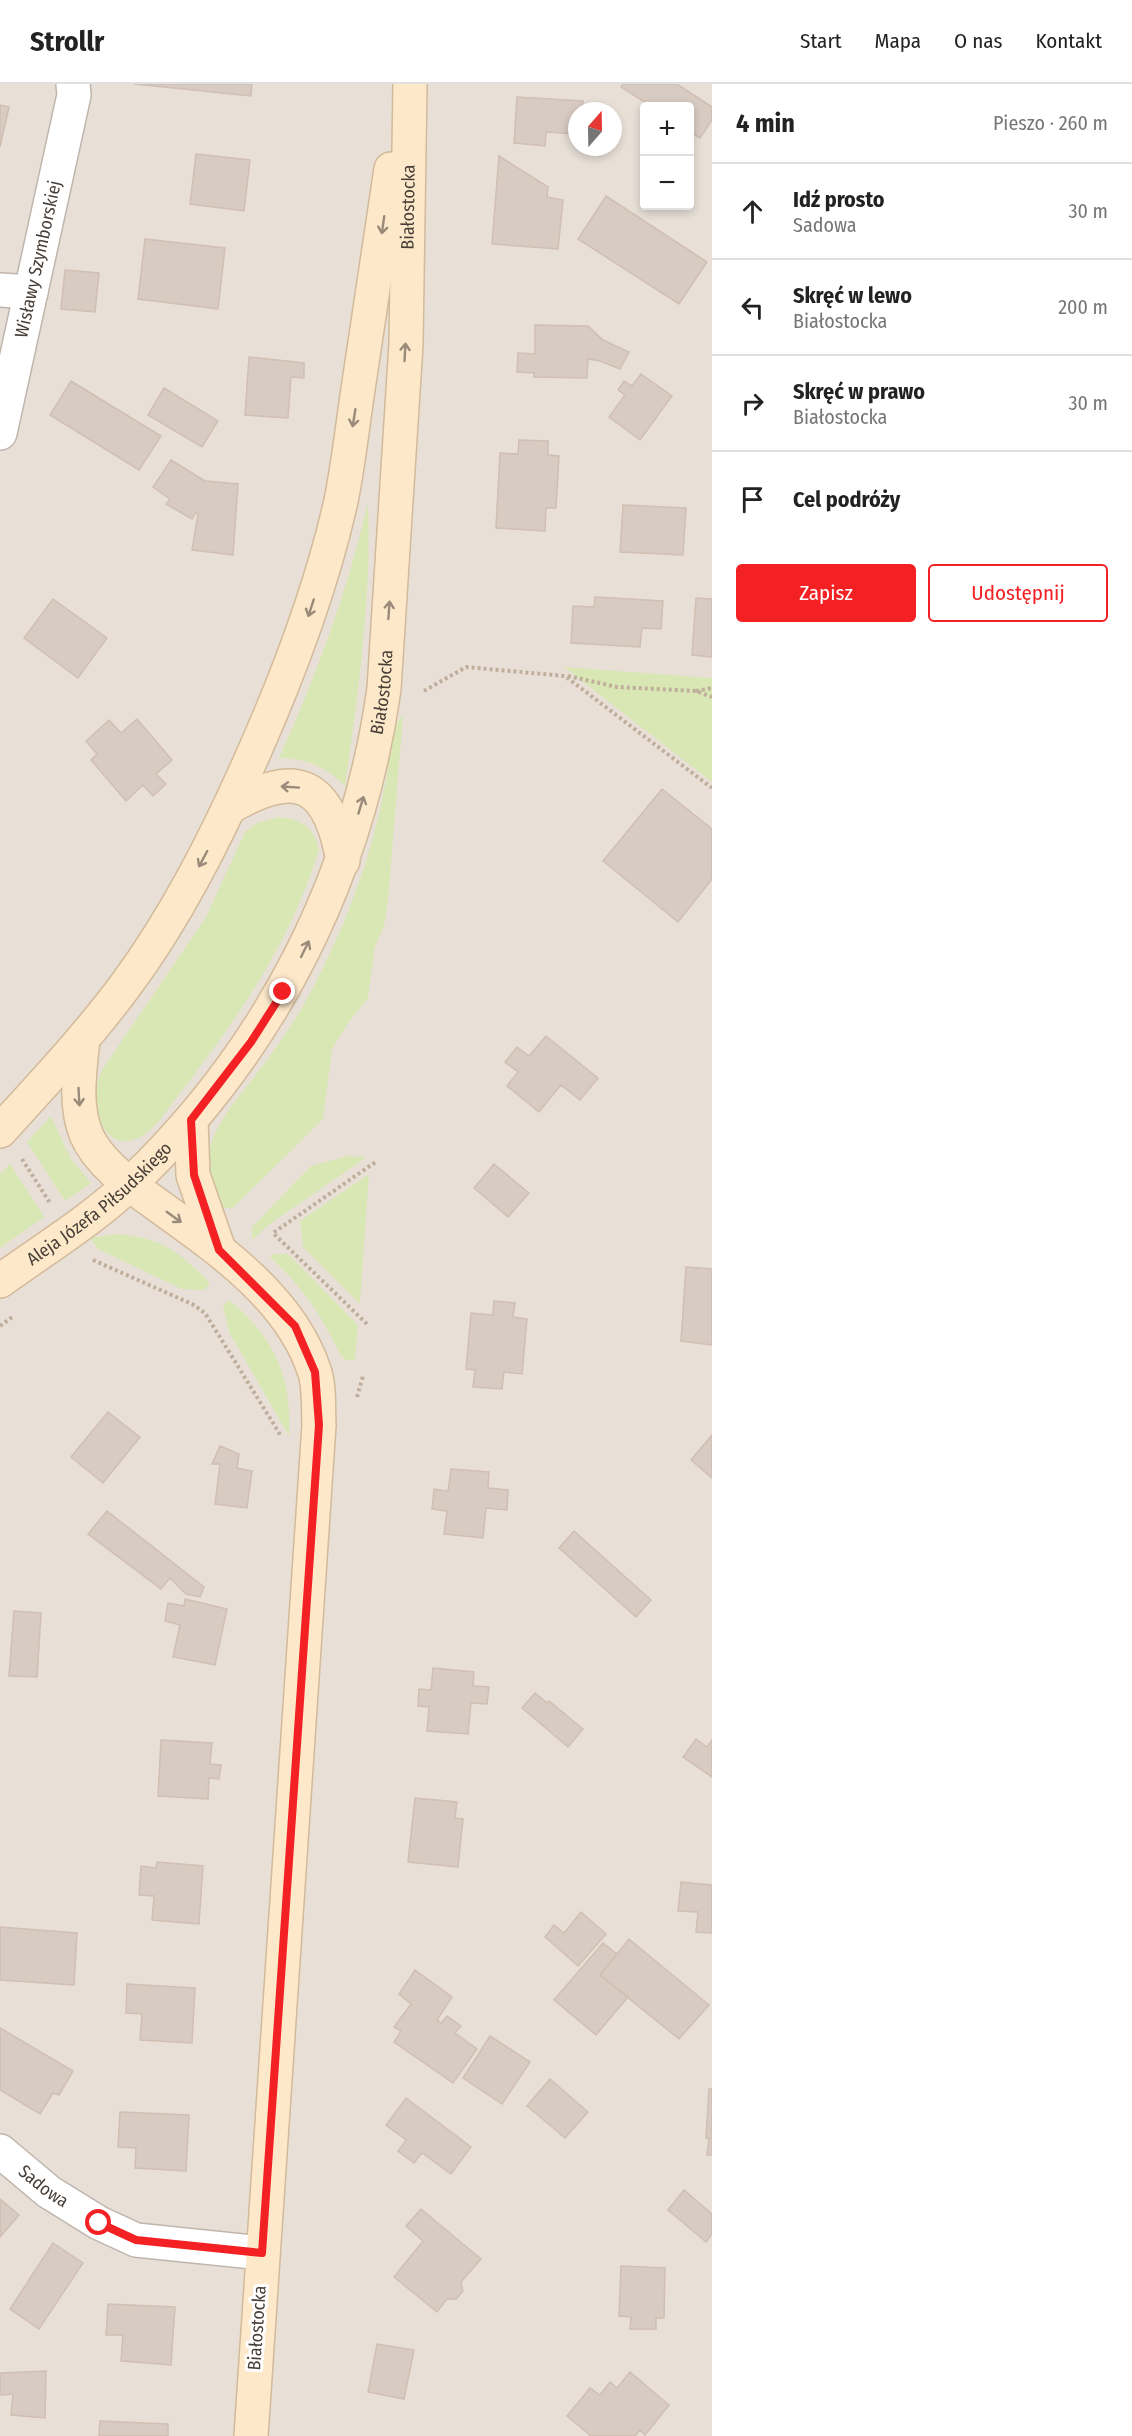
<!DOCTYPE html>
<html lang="pl">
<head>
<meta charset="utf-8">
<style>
	:root { --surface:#fff; --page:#f2f2f2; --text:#222; --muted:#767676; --line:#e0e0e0; --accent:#f32124 }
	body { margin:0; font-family:"Fira Sans Condensed",sans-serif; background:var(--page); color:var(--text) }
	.controls { position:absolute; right:18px; top:18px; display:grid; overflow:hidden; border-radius:6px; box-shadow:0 3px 9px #0003 }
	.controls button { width:54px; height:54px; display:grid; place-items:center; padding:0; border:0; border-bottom:2px solid var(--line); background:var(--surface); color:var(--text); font:30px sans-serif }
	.compass { position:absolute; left:568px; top:18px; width:54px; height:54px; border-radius:50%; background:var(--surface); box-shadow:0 3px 9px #0003; rotate:20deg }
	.stop { position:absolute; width:18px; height:18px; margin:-14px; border:4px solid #f32124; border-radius:50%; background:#fff }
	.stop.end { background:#f32124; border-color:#fff; box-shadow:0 2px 6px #0008 }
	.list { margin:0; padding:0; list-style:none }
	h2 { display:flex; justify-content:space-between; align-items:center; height:78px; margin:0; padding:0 24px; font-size:26px }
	h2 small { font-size:20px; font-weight:400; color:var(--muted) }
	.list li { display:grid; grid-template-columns:39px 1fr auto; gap:18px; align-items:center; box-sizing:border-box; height:96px; padding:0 24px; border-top:2px solid var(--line) }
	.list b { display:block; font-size:22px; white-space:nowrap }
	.list p { margin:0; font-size:20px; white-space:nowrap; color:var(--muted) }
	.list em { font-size:20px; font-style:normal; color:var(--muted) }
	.actions { display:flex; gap:12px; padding:18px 24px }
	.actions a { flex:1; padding:14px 0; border:2px solid var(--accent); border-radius:6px; text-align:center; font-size:21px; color:var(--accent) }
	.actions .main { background:var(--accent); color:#fff }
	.icon { flex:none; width:33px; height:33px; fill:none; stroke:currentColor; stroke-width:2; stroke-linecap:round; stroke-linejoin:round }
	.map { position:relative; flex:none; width:712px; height:2352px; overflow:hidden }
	header { display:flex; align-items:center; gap:36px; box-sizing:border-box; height:84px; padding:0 30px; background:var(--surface); border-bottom:2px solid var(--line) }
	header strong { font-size:28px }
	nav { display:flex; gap:33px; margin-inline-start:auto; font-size:21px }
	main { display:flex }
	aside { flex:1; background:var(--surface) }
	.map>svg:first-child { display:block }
	.residential { fill:#e8e0d7; fill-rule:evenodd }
	.green { fill:#d8e7b3 }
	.building { fill:#d8cbc2; stroke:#d0bfb2; stroke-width:1.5 }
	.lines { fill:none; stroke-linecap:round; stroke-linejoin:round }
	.street-casing { stroke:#bfb5ac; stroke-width:36 }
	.secondary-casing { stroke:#d2ba9a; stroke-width:36 }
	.path { stroke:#c0ae9d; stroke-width:4; stroke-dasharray:3 3; stroke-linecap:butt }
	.street { stroke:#fff; stroke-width:33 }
	.secondary { stroke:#fde8ca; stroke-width:33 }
	.oneway { stroke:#998a79 }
	.route { stroke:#f32124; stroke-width:8 }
	.labels { text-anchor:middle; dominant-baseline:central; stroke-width:6; stroke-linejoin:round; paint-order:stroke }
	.street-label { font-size:18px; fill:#473e37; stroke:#fff }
</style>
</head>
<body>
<header>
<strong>Strollr</strong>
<nav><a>Start</a><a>Mapa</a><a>O nas</a><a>Kontakt</a></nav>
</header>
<main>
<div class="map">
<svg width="712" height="2352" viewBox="0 0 712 2352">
	<rect width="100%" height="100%" fill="#f4efe9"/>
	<path class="residential" d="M0,0H712V2352H0ZM644,22H690V122H644ZM577,27H613V63H577Z"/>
	<path class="green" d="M368,419C372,510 358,612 345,702C327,683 305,674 279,674C317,591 347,508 368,419Z
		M564,583L712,594V698Z
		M403,631L388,817L384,842L375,862L368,914L348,939L332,965L323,1035L233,1124H223C184,1068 229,1027 261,984C280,958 300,930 315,900C349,834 374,765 387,691C391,672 389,645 403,631Z
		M279,733C301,735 315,744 319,766C285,874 226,949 159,1037C114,1088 83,1031 102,986L206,833L245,748L257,739Z
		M51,1032L71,1075L91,1099L65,1117L27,1058Z
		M348,1072L367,1073L268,1141L252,1156V1143L311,1082Z
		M10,1080L44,1133L0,1164V1090Z
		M369,1090L360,1220L303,1163L300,1137Z
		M117,1150C163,1154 179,1168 210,1199L204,1206L182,1205L98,1165L90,1154Z
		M273,1170H288L358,1241L355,1276H346L341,1272C320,1229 305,1206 270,1173Z
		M229,1216C275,1254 292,1293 289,1352L229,1248L223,1222Z"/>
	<path class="building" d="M134,0H252L251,12Z
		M623,0H677L712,23V36L700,54L690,48V22H651L621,3Z
		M517,13L583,17L582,27H577V50L546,48L545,62L514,59Z
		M0,21L9,23L0,63Z
		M196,70L250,76L244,127L190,120Z
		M499,72L548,103L547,113L563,116L558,165L492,160Z
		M606,112L707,178L679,220L578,155Z
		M145,155L225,164L218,225L138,215Z
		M65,186L99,189L95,228L61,225Z
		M535,241L588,242L603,256L629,268L620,285L600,277L588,275L587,294L534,293V289L517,288L518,269L535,270Z
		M249,273L304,279V294L291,293L288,334L245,331Z
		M641,290L672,312L640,356L609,333L625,311L618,306L624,297L632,302Z
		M71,297L161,352L139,386L50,331Z
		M164,304L218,337L202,363L148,331Z
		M519,356L548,357V371L559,372L556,424H546L545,447L496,444L500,369L518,370Z
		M171,376L205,397L238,400L233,471L192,466L198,430L196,428L192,435L166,420L170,415L153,403Z
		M623,421L686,424L683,471L620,468Z
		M595,513L663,517L661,545L642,544L640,563L571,559L573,522L594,523Z
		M696,514L712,515V573L692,571Z
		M53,515L107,554L78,594L24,554Z
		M137,635L172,676L156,690L166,700L153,712L143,701L126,717L91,676L97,670L86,657L109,636L121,649Z
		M662,705L712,745V795L678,838L603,777Z
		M546,952L598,994L580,1016L561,1001L539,1028L507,1002L518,988L505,978L517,963L529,972Z
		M494,1080L529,1109L508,1133L474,1104Z
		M686,1183L712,1185V1261L681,1257Z
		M494,1217L515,1219L513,1233L527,1235L522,1290L504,1288L502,1305L473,1303L475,1286L466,1285L471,1229L493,1231Z
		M108,1328L140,1353L103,1399L71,1373Z
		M712,1351V1394L691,1376Z
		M220,1362L239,1370L237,1384L252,1387L247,1424L215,1420L220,1380H212Z
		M451,1385L489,1388L488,1404L508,1406L507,1426L486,1424L483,1454L444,1450L447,1427L432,1425L434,1405L448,1407Z
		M107,1427L204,1503L200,1513L186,1510L170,1494L161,1505L88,1450Z
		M574,1447L651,1516L636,1533L559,1464Z
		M185,1515L227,1525L215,1581L173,1573L180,1541L165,1537L168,1519L184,1522Z
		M14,1527L41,1529L37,1593L9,1592Z
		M433,1584L474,1588L473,1602L489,1603L487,1620L471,1619L468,1650L427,1647L429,1623L418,1622L419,1605L431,1606Z
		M535,1609L547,1619L549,1617L583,1645L568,1663L522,1624Z
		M696,1655L707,1663L712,1656V1693L683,1673Z
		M161,1656L212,1659L210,1680L221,1681L219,1695L209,1694L208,1715L158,1712Z
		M415,1714L457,1718L455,1734L463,1735L458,1783L408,1778Z
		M157,1778L203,1782L199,1840L152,1836L154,1812L139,1811L141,1782L156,1784Z
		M681,1798L712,1801V1849L696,1848L698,1828L678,1827Z
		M581,1828L606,1850L578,1882L545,1853L554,1841L564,1849Z
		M0,1843L77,1849L74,1901L0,1896Z
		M629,1855L709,1921L679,1955L600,1891Z
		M603,1859L617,1870L600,1891L628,1913L596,1951L554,1916Z
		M415,1886L452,1913L437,1936L441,1939L447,1932L461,1942L455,1949L477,1965L453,1999L394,1958L401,1947L394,1943L411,1920L399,1910Z
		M127,1900L195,1904L192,1959L140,1956L142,1930L126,1929Z
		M0,1944L73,1987L59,2011L53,2009L40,2030L0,2006Z
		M490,1952L530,1978L502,2020L463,1994Z
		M550,1995L588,2028L565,2054L527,2022Z
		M709,2005H712V2071H707L709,2054H706Z
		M406,2014L471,2063L451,2090L422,2069L414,2079L398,2067L406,2056L386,2041Z
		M120,2028L189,2031L186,2087L135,2084L136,2064L118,2063Z
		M684,2106L712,2130V2150L706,2158L668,2126Z
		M0,2115L19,2131L0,2153Z
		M421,2125L481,2175L461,2198L463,2207L456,2215H447L437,2228L394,2193L423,2157L406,2142Z
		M53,2159L83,2179L39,2245L10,2225Z
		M621,2182L665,2184L664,2234H656V2245H630L631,2233L619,2232Z
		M108,2220L175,2223L171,2281L121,2277L123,2251H106Z
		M377,2260L414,2266L404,2315L368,2308Z
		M46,2287L45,2334L11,2331L13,2310L0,2311V2289Z
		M630,2288L669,2321L645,2351L640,2346L635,2352H591L567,2332L590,2304L600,2311L610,2298L617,2304Z
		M100,2337L168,2340V2352H99Z"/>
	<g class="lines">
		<defs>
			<g id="street">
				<path d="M0,206L31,208"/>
				<path id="s1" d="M0,349L74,11L73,0"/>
				<path id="s2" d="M0,2067L49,2108L99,2139L136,2156L262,2169"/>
			</g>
			<g id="secondary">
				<path d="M230,723C299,683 329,700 343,777"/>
				<path d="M83,955C80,987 74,1019 86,1050C97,1077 129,1101 152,1117C214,1162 289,1211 314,1286C320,1302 318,1324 319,1341L251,2352"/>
				<path d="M191,1036L193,1091L219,1166"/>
				<path d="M0,1047C43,1000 87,953 125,902C177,832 217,752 252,673C289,590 321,506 341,417C348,382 352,347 357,312C369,236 380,160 391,85"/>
				<path id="s3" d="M0,1197C43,1166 92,1136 131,1099C270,966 357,796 384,605L406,260L410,0"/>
			</g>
		</defs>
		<use href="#street" class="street-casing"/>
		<use href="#secondary" class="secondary-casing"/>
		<path class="path" d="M568,592L617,603L696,607L712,613
			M424,607L466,583L565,592L712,704
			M696,607L712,604
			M22,1075L50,1119
			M93,1176L192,1220L205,1229L281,1352
			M367,1240L273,1149L377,1077
			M0,1242L12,1233
			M357,1313L363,1292"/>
		<use href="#street" class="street"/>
		<use href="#secondary" class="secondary"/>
	</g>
	<defs><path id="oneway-shaft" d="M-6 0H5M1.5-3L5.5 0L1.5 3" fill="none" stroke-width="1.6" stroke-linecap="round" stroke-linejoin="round" transform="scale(1.5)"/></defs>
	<g class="oneway">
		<use href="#oneway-shaft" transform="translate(383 141) rotate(98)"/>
		<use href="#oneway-shaft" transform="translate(405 268) rotate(-87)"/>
		<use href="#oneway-shaft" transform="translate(354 334) rotate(99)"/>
		<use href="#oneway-shaft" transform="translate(311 524) rotate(108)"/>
		<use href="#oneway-shaft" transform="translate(389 526) rotate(-86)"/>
		<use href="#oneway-shaft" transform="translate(290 703) rotate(-176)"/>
		<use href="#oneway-shaft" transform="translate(361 721) rotate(-73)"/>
		<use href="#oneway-shaft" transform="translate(203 775) rotate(118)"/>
		<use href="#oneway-shaft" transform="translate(305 865) rotate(-64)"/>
		<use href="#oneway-shaft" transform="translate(79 1013) rotate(87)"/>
		<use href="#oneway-shaft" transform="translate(174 1133) rotate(36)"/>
	</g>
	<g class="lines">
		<path class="route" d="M99,2139L136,2156L262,2169L319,1341L315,1288L295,1242L219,1166L194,1091L191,1036L251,958L283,908"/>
	</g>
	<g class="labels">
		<g class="street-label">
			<text stroke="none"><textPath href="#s3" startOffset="1212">Białostocka</textPath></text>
			<text stroke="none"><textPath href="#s1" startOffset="178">Wisławy Szymborskiej</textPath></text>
			<text stroke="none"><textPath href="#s3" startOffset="726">Białostocka</textPath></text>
			<text stroke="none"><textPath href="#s3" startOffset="126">Aleja Józefa Piłsudskiego</textPath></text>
			<text stroke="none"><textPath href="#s2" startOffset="56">Sadowa</textPath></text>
			<text transform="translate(257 2244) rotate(-86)">Białostocka</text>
		</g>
	</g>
</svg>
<div class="controls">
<button>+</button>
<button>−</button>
</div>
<svg class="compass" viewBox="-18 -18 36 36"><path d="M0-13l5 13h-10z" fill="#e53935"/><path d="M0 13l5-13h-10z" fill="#767676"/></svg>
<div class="stop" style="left:99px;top:2139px"></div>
<div class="stop end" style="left:283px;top:908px"></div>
</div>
<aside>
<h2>4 min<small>Pieszo · 260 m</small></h2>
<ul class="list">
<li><svg class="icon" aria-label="ahead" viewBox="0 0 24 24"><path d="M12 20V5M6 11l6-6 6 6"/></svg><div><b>Idź prosto</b><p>Sadowa</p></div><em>30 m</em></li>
<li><svg class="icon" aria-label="left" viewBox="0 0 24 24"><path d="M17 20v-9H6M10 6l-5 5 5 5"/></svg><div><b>Skręć w lewo</b><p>Białostocka</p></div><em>200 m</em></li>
<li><svg class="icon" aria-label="right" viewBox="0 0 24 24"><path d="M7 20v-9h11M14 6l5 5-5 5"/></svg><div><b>Skręć w prawo</b><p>Białostocka</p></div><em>30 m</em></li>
<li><svg class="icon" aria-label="arrive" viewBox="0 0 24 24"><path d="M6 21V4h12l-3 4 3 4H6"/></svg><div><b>Cel podróży</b></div></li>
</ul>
<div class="actions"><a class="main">Zapisz</a><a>Udostępnij</a></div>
</aside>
</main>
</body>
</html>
